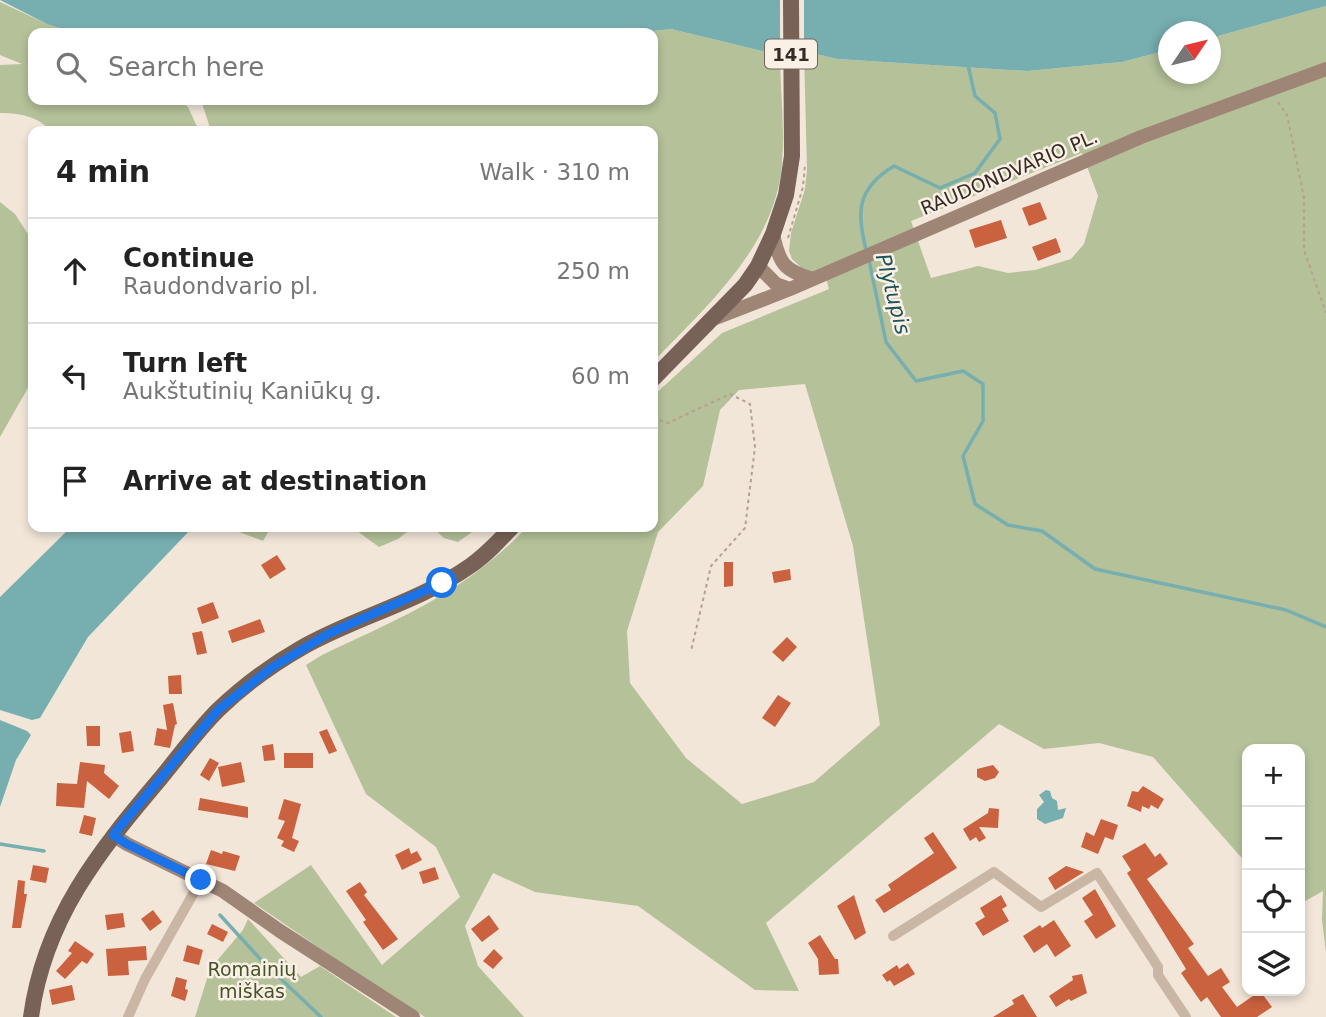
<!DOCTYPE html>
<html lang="en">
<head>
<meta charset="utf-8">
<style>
	:root { --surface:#fff; --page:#f6f6f6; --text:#222; --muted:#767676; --line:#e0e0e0 }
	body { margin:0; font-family:"DejaVu Sans",sans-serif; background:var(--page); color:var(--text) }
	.controls { position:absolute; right:21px; bottom:21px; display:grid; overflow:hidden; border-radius:14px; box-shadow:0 4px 10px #0003 }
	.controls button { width:63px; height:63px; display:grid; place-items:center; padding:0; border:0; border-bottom:2px solid var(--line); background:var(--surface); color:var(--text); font:35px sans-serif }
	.compass { position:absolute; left:1158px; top:21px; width:63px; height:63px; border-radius:50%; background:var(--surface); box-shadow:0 4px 10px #0003; rotate:55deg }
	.stop { position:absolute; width:21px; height:21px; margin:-16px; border:5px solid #1a73e8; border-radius:50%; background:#fff }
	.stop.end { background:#1a73e8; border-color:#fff; box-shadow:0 2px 7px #0008 }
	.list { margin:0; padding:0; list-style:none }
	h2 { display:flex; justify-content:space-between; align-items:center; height:91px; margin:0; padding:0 28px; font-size:30px }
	h2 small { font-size:23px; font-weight:400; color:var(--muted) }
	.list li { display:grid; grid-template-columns:46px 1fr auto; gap:21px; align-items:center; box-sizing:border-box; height:105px; padding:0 28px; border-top:2px solid var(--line) }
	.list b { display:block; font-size:26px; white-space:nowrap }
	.list p { margin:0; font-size:23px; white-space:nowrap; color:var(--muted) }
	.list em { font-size:23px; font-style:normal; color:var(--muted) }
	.icon { flex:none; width:38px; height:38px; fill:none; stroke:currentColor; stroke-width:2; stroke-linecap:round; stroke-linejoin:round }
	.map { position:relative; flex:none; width:1326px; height:1017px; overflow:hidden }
	.search { position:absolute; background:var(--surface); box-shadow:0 4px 10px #0003; left:28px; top:28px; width:630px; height:77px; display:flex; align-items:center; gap:18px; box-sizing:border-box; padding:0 24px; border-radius:14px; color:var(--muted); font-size:26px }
	.panel { position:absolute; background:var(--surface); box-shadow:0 4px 10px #0003; left:28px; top:126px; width:630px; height:406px; border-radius:14px }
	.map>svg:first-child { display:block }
	.green { fill:#b4c199; fill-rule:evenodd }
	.water { fill:#77aeb0 }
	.pier { fill:#f2e6d9 }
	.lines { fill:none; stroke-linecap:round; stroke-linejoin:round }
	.stream { stroke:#77aeb0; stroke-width:3.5 }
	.building { fill:#ca613f }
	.path { stroke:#b6a08f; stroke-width:2; stroke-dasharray:3.5 3.5; stroke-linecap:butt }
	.street { stroke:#cab6a5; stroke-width:10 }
	.secondary { stroke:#9e8576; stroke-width:14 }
	.primary { stroke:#786257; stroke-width:16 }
	.route { stroke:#1a73e8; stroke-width:9 }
	.labels { text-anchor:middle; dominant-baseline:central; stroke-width:5; stroke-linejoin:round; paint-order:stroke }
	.shield { fill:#faf0e5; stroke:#71665f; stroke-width:2 }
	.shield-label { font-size:18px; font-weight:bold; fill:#362b26 }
	.street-label { font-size:19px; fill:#362b26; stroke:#faf0e5 }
	.park-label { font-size:19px; fill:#455529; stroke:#faf0e5 }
	.water-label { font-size:21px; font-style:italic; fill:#1b5459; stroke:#faf0e5 }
</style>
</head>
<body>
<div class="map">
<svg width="1326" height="1017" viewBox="0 0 1326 1017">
	<rect width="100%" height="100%" fill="#f2e6d9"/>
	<path class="green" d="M0,2L47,24L74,33H33V100H180L188,107L199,131H51C37,116 20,113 0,113V65L22,64L0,55Z
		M1326,6V952L1322,920L1323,891L1300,904V749H1247V864L1153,757L1099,743L1044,749L999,724L766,923L799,991L755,990L638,906L535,892L493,873L465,926L478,966L524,1017H425L372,984L254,903L311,865L382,965L460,897L436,847L366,794L306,665L322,655C400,618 466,592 527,527H653V396L722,333L829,289L823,267L815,272H806L792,259L789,251L791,233L805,189L807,169L804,51L837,59L1027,71L1122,62L1168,50V74H1210L1211,38ZM1082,153L1098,196L1084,244L1071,259L1035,270L1008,273L978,266L931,278L911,221ZM805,384L853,546L880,725L814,782L742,804L686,758L630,683L627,631L658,532L703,486L720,410L739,390Z
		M671,29L762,51H780C780,88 785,127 782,164C775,247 707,305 653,362V131H211L201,100H653V33H636Z
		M0,202L15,214L33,242V379L0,437Z
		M226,527H271L263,541Z
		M357,527H479L458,542L444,538L433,528H412L398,539L379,547L357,531Z
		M248,919L301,977L320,966L396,1017H195L210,969L243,930Z"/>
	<path class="water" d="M0,0H1326V6L1211,38L1210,32H1168V50L1122,62L1027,71L837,59L804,51H762L671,29L636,33H74L47,24Z
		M71,527H193L88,637L40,718L32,720L0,710V597Z
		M0,720L27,731L31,735L16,760L0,807Z
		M1046,790L1050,791L1052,798L1057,801L1058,810L1066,808L1063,818L1045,824L1037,819V809L1044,802L1039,795Z"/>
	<path class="pier" d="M780,0H804V55H780Z"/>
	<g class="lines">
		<path class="stream" d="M867,253C856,213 856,189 894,166L940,188L975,173L1000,139L995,113L975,96L968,65
			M869,260L886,342L916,381L963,371L983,384V421L963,456L975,504L1008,525L1042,531L1095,569L1286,610L1326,627
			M0,844L44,851
			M220,915L263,962L321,1017"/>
	</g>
	<path class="building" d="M1040,202L1047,219L1029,226L1022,208Z
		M1001,220L1007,238L975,248L969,230Z
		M1056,238L1061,252L1038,261L1032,247Z
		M277,555L286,569L270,579L261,565Z
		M724,562H733V586L724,587Z
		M790,569L791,580L774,583L772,572Z
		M213,602L219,618L202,624L197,608Z
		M260,619L265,632L232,643L228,631Z
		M202,631L207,653L197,655L192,633Z
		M787,637L797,647L783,662L772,652Z
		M181,675L182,694H169L168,676Z
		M778,695L791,703L775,727L762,718Z
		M173,703L177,724L175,725L170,748L154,745L157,728L167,730L163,705Z
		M86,726H100V746H87Z
		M327,729L337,751L329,754L319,732Z
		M131,731L134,751L122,753L119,733Z
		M273,744L275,760L264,761L262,746Z
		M284,753H313V768H284Z
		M210,758L219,763L209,781L200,775Z
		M80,762L105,765L104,773L119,786L109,799L87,781L84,808L56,806L57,783L77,784Z
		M241,762L245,782L222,787L218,767Z
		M993,765L999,772L995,778L985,781L977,777V769Z
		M1143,786L1164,799L1158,809L1151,805L1149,809L1142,806L1141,812L1127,806L1132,791L1138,792Z
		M200,798L248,807V818L198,810Z
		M284,799L301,804L292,838L299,841L294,852L281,846L284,841L277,838L285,821L278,819Z
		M989,808L999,809L998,828L979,827L986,838L979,842L976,837L970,841L963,829L988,813Z
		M84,815L96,818L92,836L79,833Z
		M1101,819L1118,825L1113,840L1105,837L1098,854L1081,847L1086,832L1094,836Z
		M933,832L957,868L884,913L875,900L891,890L888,885L934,853L924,838Z
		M1145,843L1155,857L1160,853L1168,864L1147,879L1194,944L1188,948L1208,976L1221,968L1230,982L1222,987L1237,1007L1260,991L1272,1007L1257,1017H1221L1207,997L1201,1002L1181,973L1186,969L1127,873L1131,870L1122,856Z
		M409,848L411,854L417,851L422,860L402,870L395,855Z
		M211,850L222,854L223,851L240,856L235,871L206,864Z
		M33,865L49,868L46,883L30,880Z
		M1066,866L1084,872L1055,890L1048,878Z
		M435,867L439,879L423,884L419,872Z
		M18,880L25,881L24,894H27L21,928H12Z
		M360,882L367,892L364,895L398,939L383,950L363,922L366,920L346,891Z
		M1095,889L1116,926L1096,939L1084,921L1093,915L1082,898Z
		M854,895L866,933L855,940L837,906Z
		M1001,895L1007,906L1002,909L1009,921L983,936L975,923L985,917L980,908Z
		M153,910L162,922L150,931L141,919Z
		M123,913L125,927L107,930L105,915Z
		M489,915L499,929L482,942L471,929Z
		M1054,920L1071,946L1055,957L1047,944L1034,953L1023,936L1040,925L1042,928Z
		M212,924L228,932L223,942L207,934Z
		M820,935L835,959H838L839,974L819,975L818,959L808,943Z
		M75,941L94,954L87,964L82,961L65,979L56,971L72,953L68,951Z
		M187,945L203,950L199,965L183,961Z
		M146,946L147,960L128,961L129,975L108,976L106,949Z
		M494,949L503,958L493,969L483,961Z
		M908,963L915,974L894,986L890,980L887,982L882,975L897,965L899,969Z
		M1082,974L1087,993L1071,1001L1069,999L1056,1007L1049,996L1073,980L1072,976Z
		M176,977L187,980L185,989L188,990L185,1001L171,996Z
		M72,985L75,1000L52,1005L49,990Z
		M1023,994L1037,1017H993L1014,1004L1012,1000Z"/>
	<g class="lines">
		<path class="path" d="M1278,102L1287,115L1304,198V250L1326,313
			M788,238L803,187L805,165
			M653,418L668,423L730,394L750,404L755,447L745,528L711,566L691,651"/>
		<path class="street" d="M893,936L994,872L1041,907L1097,873L1153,959L1158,967V975L1186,1017
			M128,1017L145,979L201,880"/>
		<path class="secondary" d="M773,234C779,263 784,271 813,279
			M758,266L776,284L790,289
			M713,319L790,289L1141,137L1326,69
			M113,835L127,844L223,891L280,931L413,1017"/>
		<path class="primary" d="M653,379L745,285L758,266L773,234L786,195L792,156L791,0
			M31,1017C44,919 99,851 160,779C179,756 197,731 218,710C243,686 273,664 303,647C356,617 419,602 470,566C486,555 499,541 512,527"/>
	</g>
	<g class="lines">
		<path class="route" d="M201,880L127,844L113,835L218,710L271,668L328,634L442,583"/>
	</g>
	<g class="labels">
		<rect class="shield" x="765" y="39.5" width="52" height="29" rx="5"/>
		<g class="shield-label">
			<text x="791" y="54">141</text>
		</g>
		<g class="street-label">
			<text transform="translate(1009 172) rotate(-23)">RAUDONDVARIO PL.</text>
		</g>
		<g class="park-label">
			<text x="252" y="969">Romainių<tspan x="252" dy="22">miškas</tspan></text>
		</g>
		<g class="water-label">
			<text transform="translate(893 294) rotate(75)">Plytupis</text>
		</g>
	</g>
</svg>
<div class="controls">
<button>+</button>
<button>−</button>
<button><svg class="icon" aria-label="locate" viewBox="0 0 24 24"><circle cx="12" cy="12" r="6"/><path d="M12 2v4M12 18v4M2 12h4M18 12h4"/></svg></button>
<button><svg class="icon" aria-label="layers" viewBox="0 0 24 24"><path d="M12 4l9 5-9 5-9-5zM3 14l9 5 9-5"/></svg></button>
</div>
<svg class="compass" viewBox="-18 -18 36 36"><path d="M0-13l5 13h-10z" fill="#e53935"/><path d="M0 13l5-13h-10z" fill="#767676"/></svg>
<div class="stop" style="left:442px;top:583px"></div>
<div class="stop end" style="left:201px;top:880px"></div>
<div class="search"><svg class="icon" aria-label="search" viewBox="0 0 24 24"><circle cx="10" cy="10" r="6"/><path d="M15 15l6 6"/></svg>Search here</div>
<section class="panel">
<h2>4 min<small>Walk · 310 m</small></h2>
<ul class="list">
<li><svg class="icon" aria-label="ahead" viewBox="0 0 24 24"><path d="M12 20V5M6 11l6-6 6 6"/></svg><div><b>Continue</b><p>Raudondvario pl.</p></div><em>250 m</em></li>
<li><svg class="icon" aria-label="left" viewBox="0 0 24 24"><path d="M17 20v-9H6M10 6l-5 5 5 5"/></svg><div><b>Turn left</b><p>Aukštutinių Kaniūkų g.</p></div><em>60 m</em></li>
<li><svg class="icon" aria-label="arrive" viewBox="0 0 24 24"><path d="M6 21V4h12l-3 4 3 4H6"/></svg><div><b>Arrive at destination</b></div></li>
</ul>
</section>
</div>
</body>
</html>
